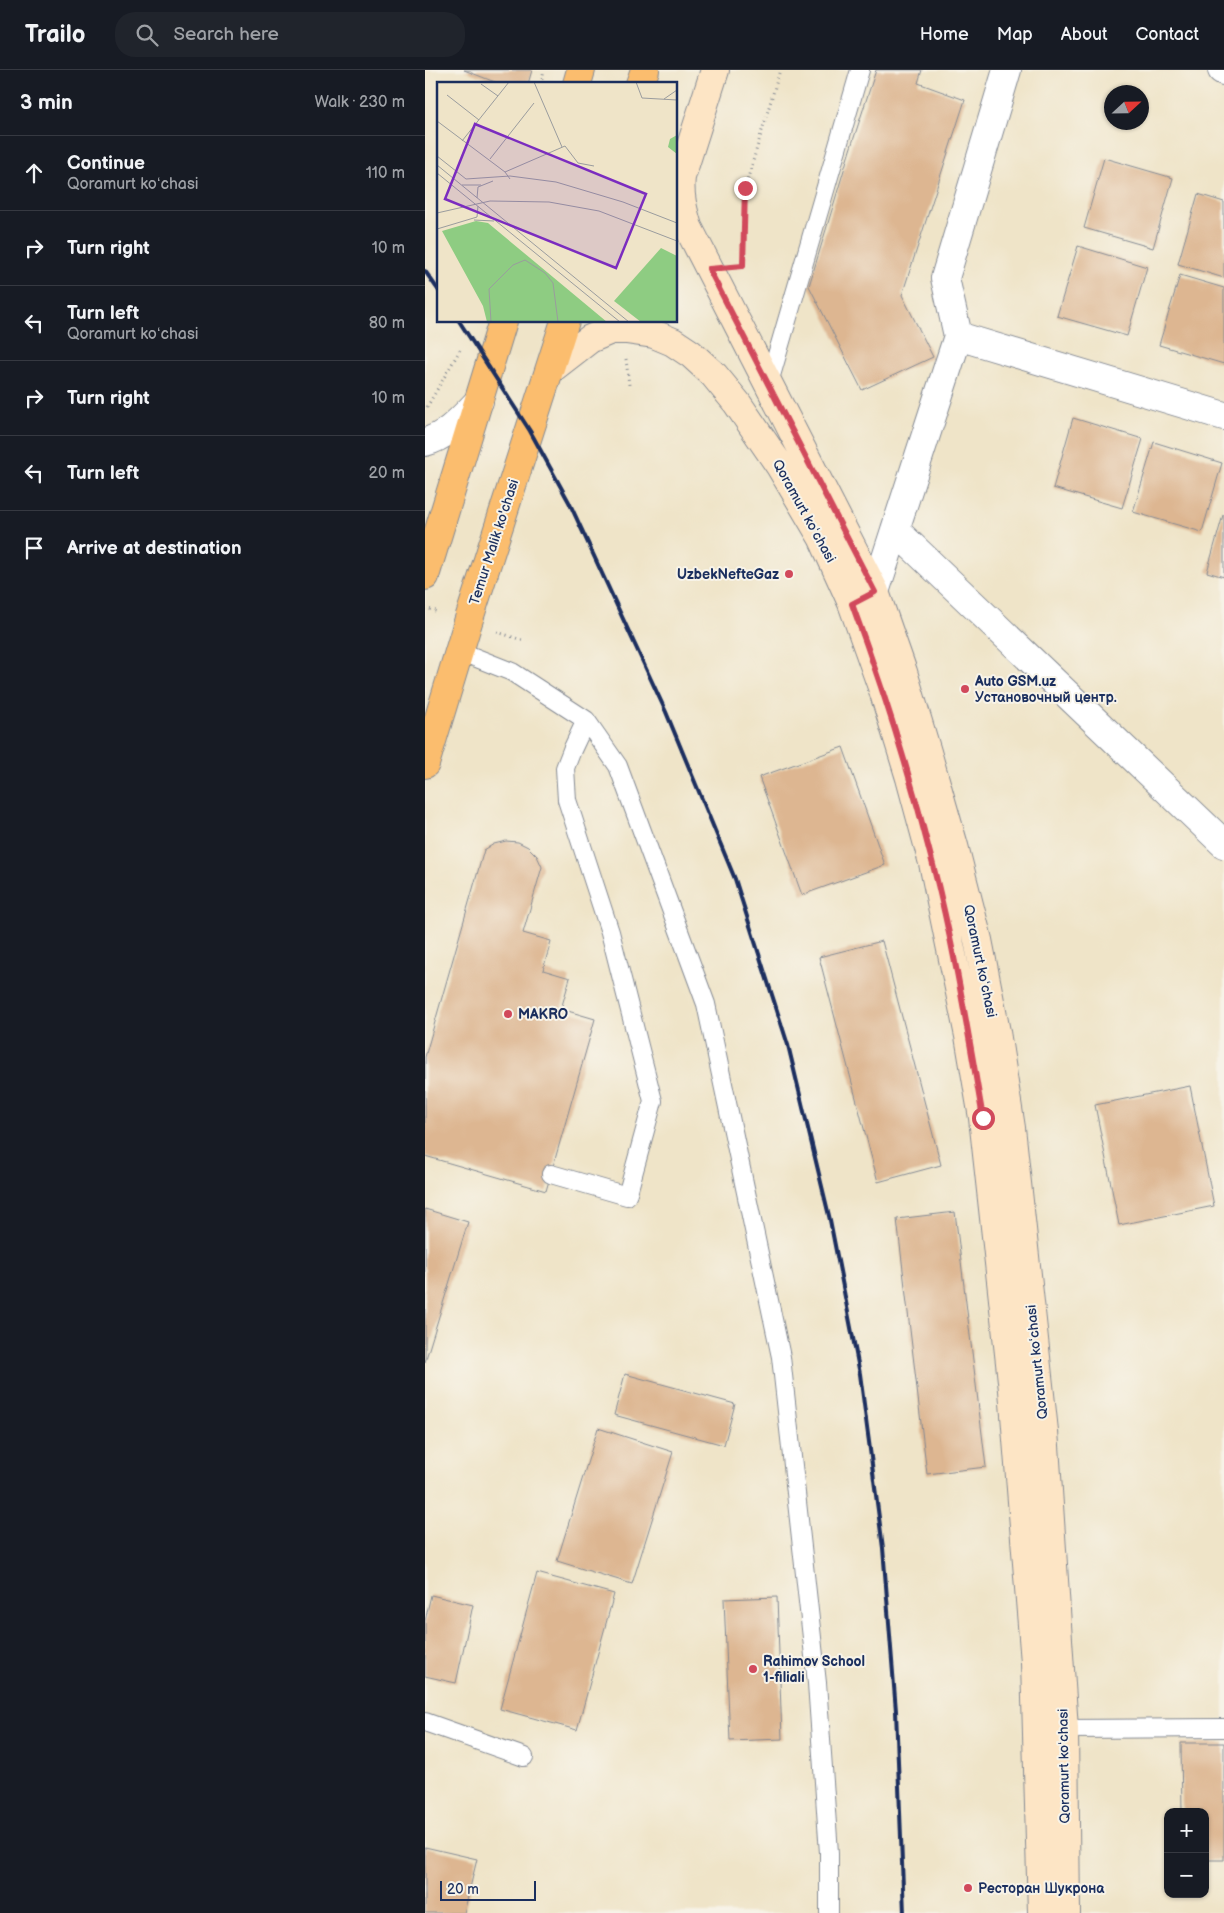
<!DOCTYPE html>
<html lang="en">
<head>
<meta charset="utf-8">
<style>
	:root { --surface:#171b24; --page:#20242c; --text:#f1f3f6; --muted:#9ea1a6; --line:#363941 }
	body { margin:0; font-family:"Balsamiq Sans",sans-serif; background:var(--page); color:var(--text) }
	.controls { position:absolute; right:15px; bottom:15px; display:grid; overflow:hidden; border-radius:10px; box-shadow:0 1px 4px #0004 }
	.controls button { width:45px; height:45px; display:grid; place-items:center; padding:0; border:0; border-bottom:1px solid var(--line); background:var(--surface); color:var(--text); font:25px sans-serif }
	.compass { position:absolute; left:679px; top:15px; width:45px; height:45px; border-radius:50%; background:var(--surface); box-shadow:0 1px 4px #0004; rotate:68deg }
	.scale { position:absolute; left:15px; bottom:12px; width:96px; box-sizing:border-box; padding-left:5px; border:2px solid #1b2f5e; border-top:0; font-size:14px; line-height:18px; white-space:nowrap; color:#1b2f5e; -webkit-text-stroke:4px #f7f3e8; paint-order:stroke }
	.stop { position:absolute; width:15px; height:15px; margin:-11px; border:4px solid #d1495b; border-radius:50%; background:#fff }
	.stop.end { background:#d1495b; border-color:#fff; box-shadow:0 1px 5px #0008 }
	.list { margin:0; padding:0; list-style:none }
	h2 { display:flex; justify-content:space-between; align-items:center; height:65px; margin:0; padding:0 20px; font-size:21px }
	h2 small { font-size:16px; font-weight:400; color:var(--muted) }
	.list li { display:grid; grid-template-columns:32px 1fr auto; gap:15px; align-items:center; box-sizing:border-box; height:75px; padding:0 20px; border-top:1px solid var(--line) }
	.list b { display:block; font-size:19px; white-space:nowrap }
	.list p { margin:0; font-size:16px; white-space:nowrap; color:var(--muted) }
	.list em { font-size:16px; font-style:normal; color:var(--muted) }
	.icon { flex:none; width:28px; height:28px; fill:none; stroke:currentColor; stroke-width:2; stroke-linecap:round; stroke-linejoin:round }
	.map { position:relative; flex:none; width:799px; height:1843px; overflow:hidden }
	header { display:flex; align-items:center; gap:30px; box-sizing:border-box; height:70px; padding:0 25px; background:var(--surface); border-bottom:1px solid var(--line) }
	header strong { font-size:24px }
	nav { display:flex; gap:28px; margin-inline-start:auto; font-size:18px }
	.search { width:350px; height:45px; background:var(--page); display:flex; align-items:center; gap:12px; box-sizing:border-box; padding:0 18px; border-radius:20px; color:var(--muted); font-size:19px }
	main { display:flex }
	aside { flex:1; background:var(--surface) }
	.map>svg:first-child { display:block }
	.building { fill:#ddb691 }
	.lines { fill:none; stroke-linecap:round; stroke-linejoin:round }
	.service-casing { stroke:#858a93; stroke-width:20 }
	.minor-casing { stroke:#858a93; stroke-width:30 }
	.secondary-casing { stroke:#858a93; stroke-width:30 }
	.trunk-casing { stroke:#858a93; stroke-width:30 }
	.path { stroke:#858a93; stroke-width:3; stroke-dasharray:1 4; stroke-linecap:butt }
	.service { stroke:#fff; stroke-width:18 }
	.minor { stroke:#fff; stroke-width:28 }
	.secondary { stroke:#fde5c5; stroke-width:28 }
	.trunk { stroke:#fbbd6e; stroke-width:28 }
	.rail { stroke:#1b2f5e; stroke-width:4 }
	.route { stroke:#d1495b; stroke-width:6 }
	.poi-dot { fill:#d1495b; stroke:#f7f3e8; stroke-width:2 }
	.labels { text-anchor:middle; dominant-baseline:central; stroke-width:4; stroke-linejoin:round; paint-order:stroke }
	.street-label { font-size:14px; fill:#1b2f5e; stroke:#f7f3e8 }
	.poi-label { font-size:14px; font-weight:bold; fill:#1b2f5e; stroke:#f7f3e8; text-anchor:start }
	.inset-road { fill:none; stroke:#9a9c9e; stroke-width:1 }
	.view { fill:#7b2cbf; fill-opacity:0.15; stroke:#7b2cbf; stroke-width:2.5 }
	.inset-edge { fill:none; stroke:#1b2f5e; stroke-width:2.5 }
</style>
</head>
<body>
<header>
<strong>Trailo</strong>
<div class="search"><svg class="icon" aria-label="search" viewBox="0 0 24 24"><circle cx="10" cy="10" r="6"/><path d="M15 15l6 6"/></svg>Search here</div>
<nav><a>Home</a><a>Map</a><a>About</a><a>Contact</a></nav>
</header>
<main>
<aside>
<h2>3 min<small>Walk · 230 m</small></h2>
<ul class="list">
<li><svg class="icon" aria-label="ahead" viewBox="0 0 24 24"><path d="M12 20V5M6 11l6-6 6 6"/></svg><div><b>Continue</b><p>Qoramurt koʻchasi</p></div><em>110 m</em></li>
<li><svg class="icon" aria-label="right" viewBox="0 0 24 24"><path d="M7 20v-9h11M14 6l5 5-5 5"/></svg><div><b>Turn right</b></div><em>10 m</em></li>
<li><svg class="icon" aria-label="left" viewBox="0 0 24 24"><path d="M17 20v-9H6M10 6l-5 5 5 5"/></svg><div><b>Turn left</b><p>Qoramurt koʻchasi</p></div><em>80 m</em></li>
<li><svg class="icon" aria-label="right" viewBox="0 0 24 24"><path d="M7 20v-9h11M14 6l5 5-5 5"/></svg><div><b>Turn right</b></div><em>10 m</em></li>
<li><svg class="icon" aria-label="left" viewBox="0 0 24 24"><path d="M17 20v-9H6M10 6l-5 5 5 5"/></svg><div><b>Turn left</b></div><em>20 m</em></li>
<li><svg class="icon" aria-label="arrive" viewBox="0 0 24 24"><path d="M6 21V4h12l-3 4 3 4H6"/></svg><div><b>Arrive at destination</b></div></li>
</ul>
</aside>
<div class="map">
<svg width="799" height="1843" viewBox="0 0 799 1843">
	<rect width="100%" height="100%" fill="#f7f3e8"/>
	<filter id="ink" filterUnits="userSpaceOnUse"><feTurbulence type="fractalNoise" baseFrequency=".02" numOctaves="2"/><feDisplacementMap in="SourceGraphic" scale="10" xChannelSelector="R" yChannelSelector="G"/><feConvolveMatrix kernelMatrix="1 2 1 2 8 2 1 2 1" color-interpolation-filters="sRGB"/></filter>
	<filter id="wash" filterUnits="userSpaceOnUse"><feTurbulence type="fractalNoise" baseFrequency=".0096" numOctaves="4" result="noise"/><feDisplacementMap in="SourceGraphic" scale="20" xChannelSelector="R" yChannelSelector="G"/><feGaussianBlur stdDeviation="1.12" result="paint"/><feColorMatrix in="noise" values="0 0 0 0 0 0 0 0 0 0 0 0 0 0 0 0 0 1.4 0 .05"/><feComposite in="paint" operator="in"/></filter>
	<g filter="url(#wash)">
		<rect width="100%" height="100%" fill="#efe4c8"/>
		<g id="blocks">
			<path class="building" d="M39,0H107L103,14H75Z
				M451,0H497L493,13L540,30L477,225L508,287L437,320L384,216L425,80Z
				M679,88L748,108L728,178L659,158Z
				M773,124L799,132V208L753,194Z
				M653,176L722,197L702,266L632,246Z
				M755,205L799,218V294L734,275Z
				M648,348L718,369L697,438L628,418Z
				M729,372L797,393L777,462L708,442Z
				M798,445H799V507L782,502Z
				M418,677L460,795L377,825L334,707Z
				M81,771L93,772L103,777L112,786L117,797L98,863L126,871L118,900L145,908L136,939L170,949L121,1121L0,1086V987L59,780L69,774Z
				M457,871L516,1095L453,1112L394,887Z
				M765,1016L789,1136L694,1155L670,1035Z
				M0,1139L43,1152L0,1292Z
				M530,1142L561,1397L502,1404L472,1149Z
				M200,1304L310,1334L299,1375L189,1345Z
				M173,1358L248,1382L207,1514L132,1491Z
				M112,1503L189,1524L152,1660L75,1639Z
				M6,1525L48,1535L31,1613L0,1606V1551Z
				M352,1527L357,1669L305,1671L299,1529Z
				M756,1673H799V1790H780V1742H757Z
				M0,1777L52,1789L39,1843H0Z"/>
		</g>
	</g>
	<g filter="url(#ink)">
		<use href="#blocks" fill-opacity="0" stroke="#858a93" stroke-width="1"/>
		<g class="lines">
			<defs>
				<path id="service" d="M343,316L435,0
					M34,581L87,602L161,650L193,696L281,934L356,1287L392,1613L404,1783V1843
					M126,1104L202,1126L228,1031L185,862L142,730L140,698L147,680L161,650
					M0,1652L99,1687
					M639,1659L799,1658"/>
				<path id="minor" d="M797,0L799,1
					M533,266L799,346
					M0,372C23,366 38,347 54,331
					M470,460L533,266L520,208L582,0
					M434,530L450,522L470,460L799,774"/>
				<path id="secondary" d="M290,0L256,107C254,125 258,140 263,157L450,522L478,602L502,682L529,776L553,870L571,962L586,1058L619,1361L639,1659L641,1843
					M125,300L165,269L186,260H201L229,264L248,272L266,284L289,305L312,333L355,396L397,467L427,533L458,620L485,708L508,793L544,966L558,1048L588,1320L610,1592L617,1843"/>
				<path id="trunk" d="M152,14L156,0
					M215,14L220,0
					M0,506L78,251
					M0,694L43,552L140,251"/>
			</defs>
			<use href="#service" class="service-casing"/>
			<use href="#minor" class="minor-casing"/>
			<use href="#secondary" class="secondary-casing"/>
			<use href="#trunk" class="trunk-casing"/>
			<path class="path" d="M116,14L119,0
				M318,194L320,118L355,0
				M201,289L204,315
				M2,337L35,280
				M0,538L14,542
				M72,562L97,570"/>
			<use href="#service" class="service"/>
			<use href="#minor" class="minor"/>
			<use href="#secondary" class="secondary"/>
			<use href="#trunk" class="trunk"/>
			<path class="rail" d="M0,201L14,221
				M34,251L105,361L144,432L241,642L310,809L363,975L405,1150L435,1304L458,1478L471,1641L479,1843"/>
		</g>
	</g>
	<g class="lines" filter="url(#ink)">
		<path class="route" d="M320,118L318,196L284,199L450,522L427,534C458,618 485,704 507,791C529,875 543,962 558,1048"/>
	</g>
	<g class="poi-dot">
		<circle cx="364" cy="504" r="5"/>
		<circle cx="540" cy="619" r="5"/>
		<circle cx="83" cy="944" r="5"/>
		<circle cx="328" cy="1599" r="5"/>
		<circle cx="543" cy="1818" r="5"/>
	</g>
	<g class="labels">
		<g class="street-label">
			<text transform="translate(379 441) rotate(61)">Qoramurt koʻchasi</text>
			<text transform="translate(69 472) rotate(-72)">Temur Malik ko'chasi</text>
			<text transform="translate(555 891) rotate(78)">Qoramurt koʻchasi</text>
			<text transform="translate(612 1292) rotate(-96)">Qoramurt koʻchasi</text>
			<text transform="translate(639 1696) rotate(-91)">Qoramurt koʻchasi</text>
		</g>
		<g class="poi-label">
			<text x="354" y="504" text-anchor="end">UzbekNefteGaz</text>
			<text x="550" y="611">Auto GSM.uz<tspan x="550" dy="16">Установочный центр.</tspan></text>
			<text x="93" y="944">MAKRO</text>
			<text x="338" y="1591">Rahimov School<tspan x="338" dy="16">1-filiali</tspan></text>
			<text x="553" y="1818">Ресторан Шукрона</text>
		</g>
	</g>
	<g transform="translate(12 12)">
		<rect width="240" height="240" fill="#efe4c8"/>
		<path d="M240,53V72L231,65L233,57ZM39,139L51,141L170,240H50L46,224L5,149ZM224,166L240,174V240H204L177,219Z" fill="#8ecc82"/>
		<path class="inset-road" d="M97,0L125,65M199,0L205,16L240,18M44,2L61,14M10,13L42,38M227,17L240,8M0,39L68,90M25,59L72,0M0,74L29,97L73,94L119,100L186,120L240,141M53,77L97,21M0,83L192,240M0,91L183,240M73,97L68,90L128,64L141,81L157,84M25,103H44M40,116L41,105L56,99M0,131L53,119L112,120L162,129L240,159M37,138L57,139M0,147L40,135L41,124M54,240L52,207L76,183L88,178L108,191L116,201L121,240"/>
		<path class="view" d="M38,42L209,112L179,186L8,117Z"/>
		<rect width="240" height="240" class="inset-edge"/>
	</g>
</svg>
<div class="controls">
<button>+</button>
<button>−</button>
</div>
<svg class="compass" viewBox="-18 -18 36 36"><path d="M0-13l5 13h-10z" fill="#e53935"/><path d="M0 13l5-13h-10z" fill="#9ea1a6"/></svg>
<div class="scale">20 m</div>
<div class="stop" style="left:558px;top:1048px"></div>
<div class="stop end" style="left:320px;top:118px"></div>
</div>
</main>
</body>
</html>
